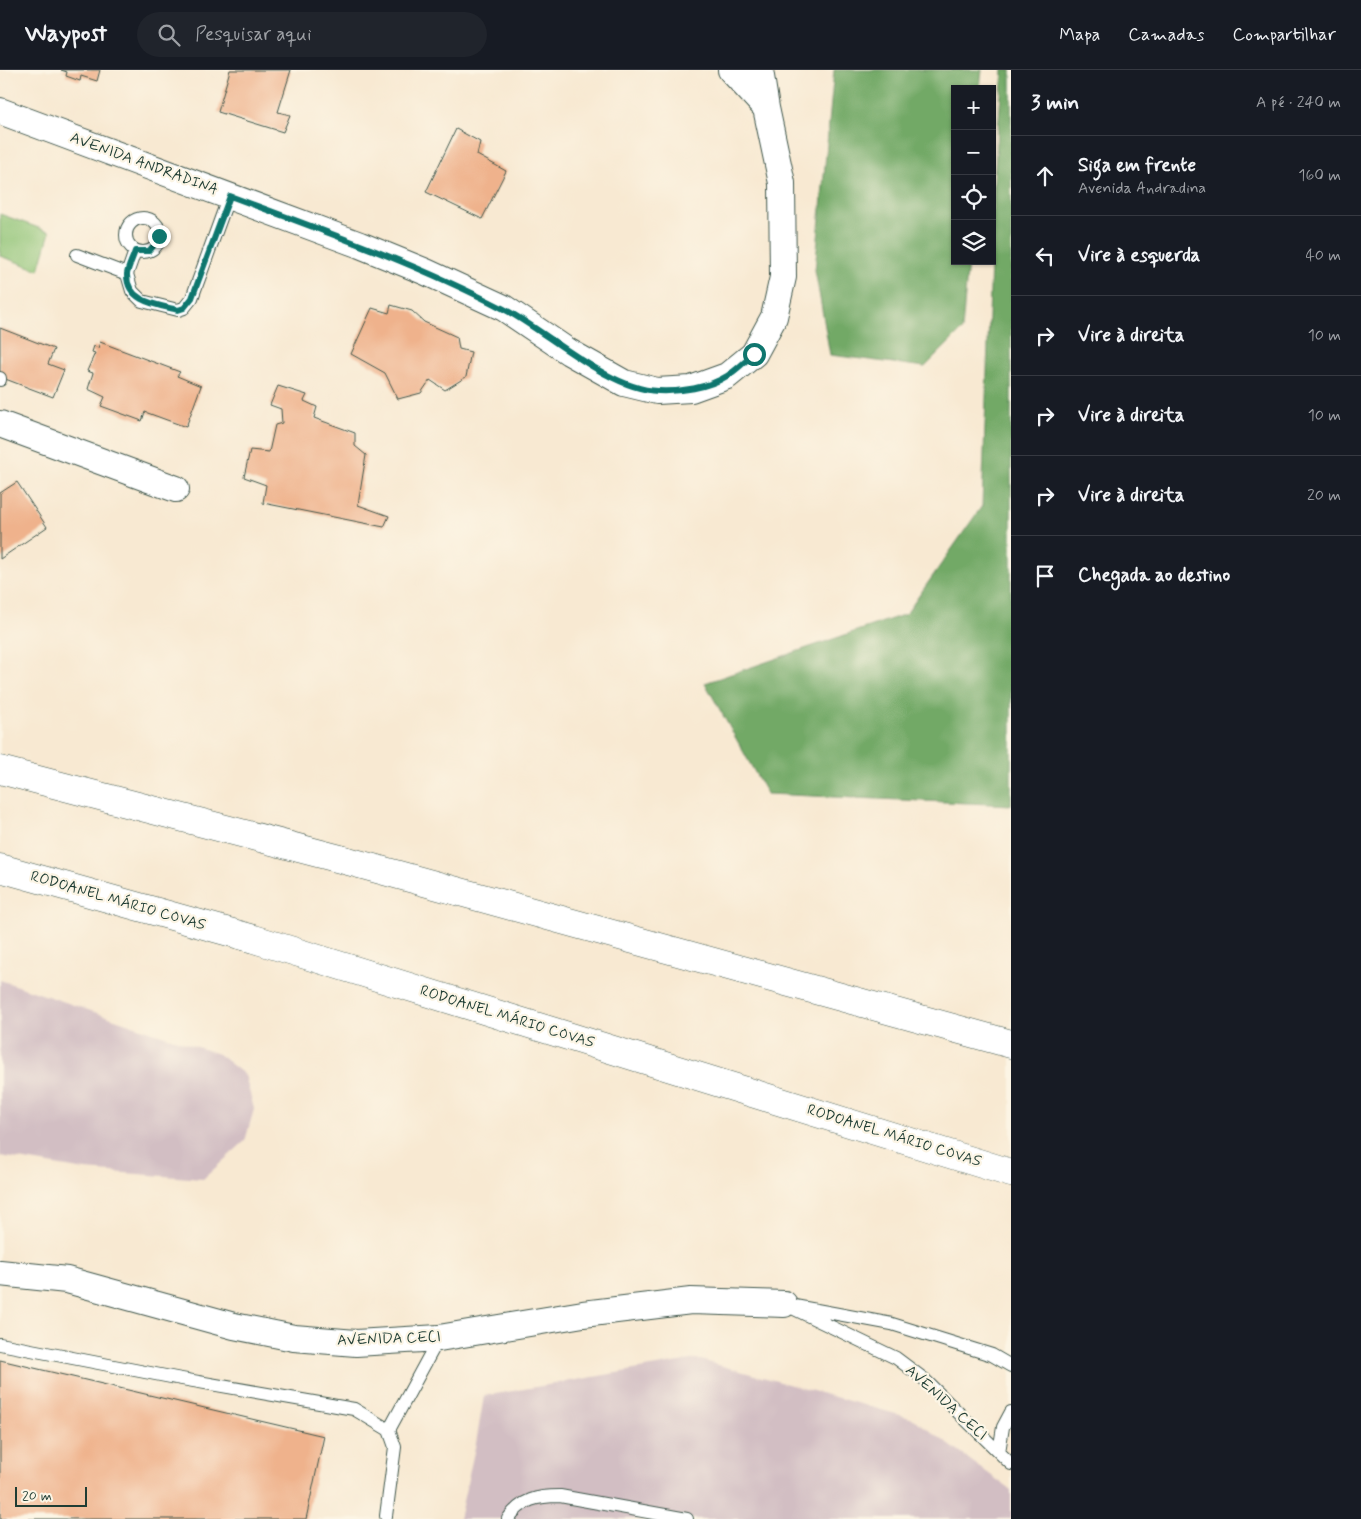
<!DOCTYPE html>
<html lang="pt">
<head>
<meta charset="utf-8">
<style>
	:root { --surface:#171b24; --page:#20242c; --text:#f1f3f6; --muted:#9ea1a6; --line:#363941 }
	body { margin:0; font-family:Mynerve,sans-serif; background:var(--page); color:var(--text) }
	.controls { position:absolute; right:15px; top:15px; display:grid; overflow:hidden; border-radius:0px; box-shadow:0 1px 4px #0004 }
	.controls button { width:45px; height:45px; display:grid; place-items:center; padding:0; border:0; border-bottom:1px solid var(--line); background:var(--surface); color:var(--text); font:25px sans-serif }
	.scale { position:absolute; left:15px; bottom:12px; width:72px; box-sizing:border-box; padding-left:5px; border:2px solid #1f3d34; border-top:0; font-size:14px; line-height:18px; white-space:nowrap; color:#1f3d34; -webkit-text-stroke:4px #fcf5e5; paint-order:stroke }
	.stop { position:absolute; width:15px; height:15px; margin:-11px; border:4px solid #0f766e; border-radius:50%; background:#fff }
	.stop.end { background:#0f766e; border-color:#fff; box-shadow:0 1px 5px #0008 }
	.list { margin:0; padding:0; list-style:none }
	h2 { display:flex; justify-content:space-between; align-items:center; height:65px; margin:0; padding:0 20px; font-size:21px }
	h2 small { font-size:16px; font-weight:400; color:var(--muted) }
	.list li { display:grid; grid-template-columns:32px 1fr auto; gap:15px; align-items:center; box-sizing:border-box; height:80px; padding:0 20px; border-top:1px solid var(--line) }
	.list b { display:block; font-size:19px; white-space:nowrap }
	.list p { margin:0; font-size:16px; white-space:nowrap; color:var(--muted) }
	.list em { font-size:16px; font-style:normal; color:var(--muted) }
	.icon { flex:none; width:28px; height:28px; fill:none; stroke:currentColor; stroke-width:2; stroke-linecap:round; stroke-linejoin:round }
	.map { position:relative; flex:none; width:1011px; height:1449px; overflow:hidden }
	header { display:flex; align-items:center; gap:30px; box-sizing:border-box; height:70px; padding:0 25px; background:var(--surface); border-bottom:1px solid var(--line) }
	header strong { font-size:24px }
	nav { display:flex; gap:28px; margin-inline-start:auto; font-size:18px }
	.search { width:350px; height:45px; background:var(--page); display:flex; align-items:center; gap:12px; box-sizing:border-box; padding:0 18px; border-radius:28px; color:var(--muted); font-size:19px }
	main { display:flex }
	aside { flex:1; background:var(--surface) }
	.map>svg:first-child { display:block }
	.industrial { fill:#d2bec3 }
	.green { fill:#8ec375; stroke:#568054 }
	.forest { fill:#72a966; stroke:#48734d }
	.building { fill:#efb28c }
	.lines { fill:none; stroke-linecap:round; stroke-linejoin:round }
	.service-casing { stroke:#40574c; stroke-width:14 }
	.minor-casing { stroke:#40574c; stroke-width:28 }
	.motorway-casing { stroke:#40574c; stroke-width:29 }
	.service { stroke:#fff; stroke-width:12 }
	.minor { stroke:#fff; stroke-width:26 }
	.motorway { stroke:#fff; stroke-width:28 }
	.route { stroke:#0f766e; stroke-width:6 }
	.labels { text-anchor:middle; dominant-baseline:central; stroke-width:4.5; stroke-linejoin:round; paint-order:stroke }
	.street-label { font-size:15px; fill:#1f3d34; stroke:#fcf5e5 }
</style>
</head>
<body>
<header>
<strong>Waypost</strong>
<div class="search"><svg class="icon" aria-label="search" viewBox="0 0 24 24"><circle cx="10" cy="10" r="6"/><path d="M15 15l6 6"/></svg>Pesquisar aqui</div>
<nav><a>Mapa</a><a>Camadas</a><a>Compartilhar</a></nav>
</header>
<main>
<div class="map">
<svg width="1011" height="1449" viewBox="0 0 1011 1449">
	<rect width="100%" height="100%" fill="#fcf5e5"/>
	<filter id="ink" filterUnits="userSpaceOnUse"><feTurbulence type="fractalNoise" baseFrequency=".02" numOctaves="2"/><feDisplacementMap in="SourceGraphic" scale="10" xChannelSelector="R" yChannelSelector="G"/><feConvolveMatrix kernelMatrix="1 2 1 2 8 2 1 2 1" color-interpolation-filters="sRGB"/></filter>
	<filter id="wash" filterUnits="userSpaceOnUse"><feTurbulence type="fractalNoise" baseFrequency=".0096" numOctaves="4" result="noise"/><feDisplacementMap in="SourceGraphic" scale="20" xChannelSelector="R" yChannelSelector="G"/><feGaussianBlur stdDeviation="1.12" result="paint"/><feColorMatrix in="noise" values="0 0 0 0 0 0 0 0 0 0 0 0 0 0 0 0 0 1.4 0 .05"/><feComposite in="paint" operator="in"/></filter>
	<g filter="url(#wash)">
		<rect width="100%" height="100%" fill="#f8e9d2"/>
		<path class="industrial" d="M0,910L218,984L245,1005L254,1039L245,1071L203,1109L85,1100L0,1086Z
			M697,1289L914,1349L1011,1420V1449H459L476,1373L484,1326Z"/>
		<path class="green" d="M0,144L50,162L39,200L0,186Z"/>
		<path class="forest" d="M834,0H982L980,19H955V191H968L962,260L925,297L830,285L815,200Z
			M1003,0H1011V735L767,724L705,613L906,544L982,436L994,110Z"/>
		<g id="blocks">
			<path class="building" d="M61,0H100L97,11L81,6L80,11L66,6L67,2Z
				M230,0H291L278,42L290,45L283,62L218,42Z
				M456,59L480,72L477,85L506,101L482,149L426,122Z
				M391,235L412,241L424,252L457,267L459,279L471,282L466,307L445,320L430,310L421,323L398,329L385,303L351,284L372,238L389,243Z
				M0,258L54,279L48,294L64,300L53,327L0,307Z
				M100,272L180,302L177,306L201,316L186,357L145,342L142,351L101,336L105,327L88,319L93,303L87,301L95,283L92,282L94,276L98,278Z
				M278,316L307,325L304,331L317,337L314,348L355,363V376L366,385L358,435L389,446L384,457L263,433L266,415L244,407L250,380L269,382L275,355L282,353L281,339L270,335Z
				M17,412L47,457L0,489V423Z
				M0,1290L324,1366L306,1449H0Z"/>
		</g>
	</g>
	<g filter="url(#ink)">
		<use href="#blocks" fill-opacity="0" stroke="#40574c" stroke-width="1"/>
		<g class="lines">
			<defs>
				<path id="service" d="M126 165a17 17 0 1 1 34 0a17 17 0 1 1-34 0Z
					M77,185L127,204L132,221L142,231L178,240L184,238L192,228L229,126
					M127,204L135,181
					M0,310V308
					M0,1274L176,1308L354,1339L389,1360L395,1377L386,1446
					M1011,1296L992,1285L892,1254L784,1234L896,1288L924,1309L1011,1394
					M389,1360L439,1268
					M999,1382L1003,1357L1011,1342
					M508,1449C522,1429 537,1426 560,1426L687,1449"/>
				<path id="minor" d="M731,0L766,38
					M0,41L360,175L426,202L504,238L569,282L624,313L657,321L691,319L727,306L754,284L774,247L783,207L782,113L766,38L760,0
					M0,354L176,419
					M0,1203L67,1210L234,1256L294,1268L356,1273L439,1268L583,1244L691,1231L784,1234"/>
				<path id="motorway" d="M0,700L348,791L1011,974
					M0,798L254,869L1011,1103"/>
			</defs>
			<use href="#service" class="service-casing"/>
			<use href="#minor" class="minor-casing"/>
			<use href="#motorway" class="motorway-casing"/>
			<use href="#service" class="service"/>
			<use href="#minor" class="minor"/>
			<use href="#motorway" class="motorway"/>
		</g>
	</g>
	<g class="lines" filter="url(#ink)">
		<path class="route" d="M159,166L157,172L149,181H135C133,188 128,197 127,204C126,232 158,235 178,240L184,238L192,228L230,126C321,160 415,193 502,238C547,261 607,319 658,321C680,322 708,318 727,306C737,300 745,291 754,284"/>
	</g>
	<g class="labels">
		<g class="street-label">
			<text transform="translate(144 94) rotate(20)">AVENIDA ANDRADINA</text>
			<text transform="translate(118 831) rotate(16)">RODOANEL MÁRIO COVAS</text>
			<text transform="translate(507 947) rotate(17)">RODOANEL MÁRIO COVAS</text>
			<text transform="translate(894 1066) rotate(17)">RODOANEL MÁRIO COVAS</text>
			<text transform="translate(389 1269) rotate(-2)">AVENIDA CECI</text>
			<text transform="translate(946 1333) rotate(42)">AVENIDA CECI</text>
		</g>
	</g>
</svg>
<div class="controls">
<button>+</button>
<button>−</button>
<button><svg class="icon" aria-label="locate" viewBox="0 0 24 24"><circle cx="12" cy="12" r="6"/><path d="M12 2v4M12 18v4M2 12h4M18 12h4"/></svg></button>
<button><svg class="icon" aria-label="layers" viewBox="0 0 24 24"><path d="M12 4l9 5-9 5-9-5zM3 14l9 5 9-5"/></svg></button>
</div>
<div class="scale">20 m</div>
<div class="stop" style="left:754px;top:284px"></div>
<div class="stop end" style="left:159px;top:166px"></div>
</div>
<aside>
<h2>3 min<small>A pé · 240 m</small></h2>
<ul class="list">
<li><svg class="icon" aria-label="ahead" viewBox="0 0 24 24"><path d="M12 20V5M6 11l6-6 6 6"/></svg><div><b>Siga em frente</b><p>Avenida Andradina</p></div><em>160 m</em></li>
<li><svg class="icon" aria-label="left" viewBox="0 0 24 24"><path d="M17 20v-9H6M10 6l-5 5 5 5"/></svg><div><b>Vire à esquerda</b></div><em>40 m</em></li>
<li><svg class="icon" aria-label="right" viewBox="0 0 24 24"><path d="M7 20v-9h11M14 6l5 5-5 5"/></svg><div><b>Vire à direita</b></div><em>10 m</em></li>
<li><svg class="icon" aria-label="right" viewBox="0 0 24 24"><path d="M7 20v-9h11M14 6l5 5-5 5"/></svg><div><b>Vire à direita</b></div><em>10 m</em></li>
<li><svg class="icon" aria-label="right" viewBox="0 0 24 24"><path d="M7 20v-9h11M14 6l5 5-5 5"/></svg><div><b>Vire à direita</b></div><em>20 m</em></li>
<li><svg class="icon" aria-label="arrive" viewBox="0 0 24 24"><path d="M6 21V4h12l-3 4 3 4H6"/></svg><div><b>Chegada ao destino</b></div></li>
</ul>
</aside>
</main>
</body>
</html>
